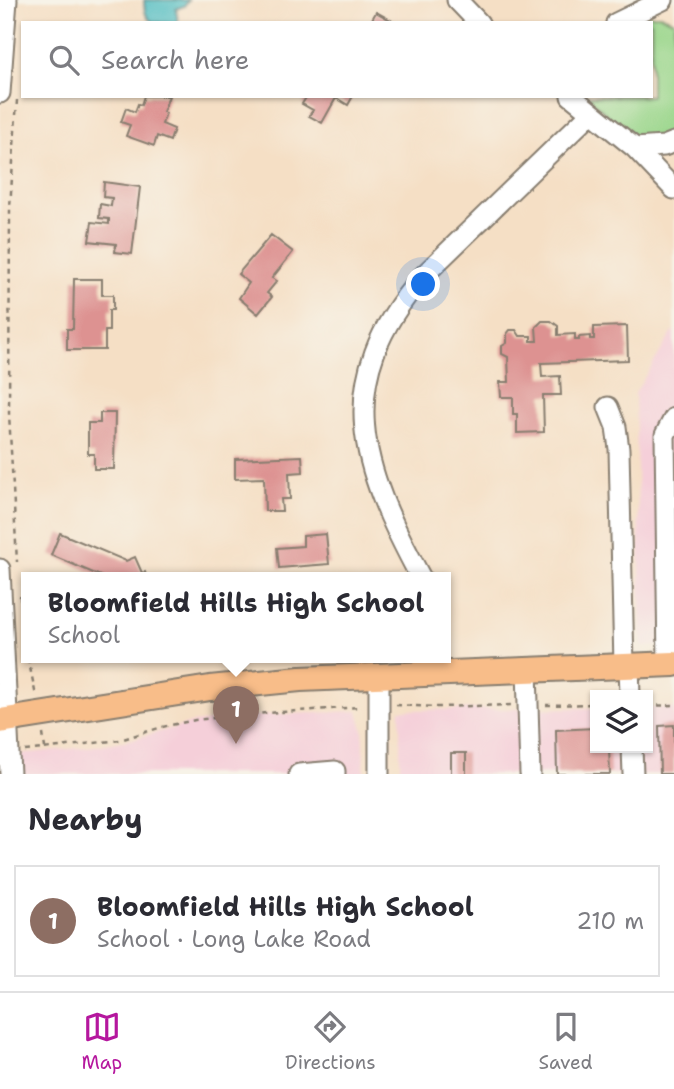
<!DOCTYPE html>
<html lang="en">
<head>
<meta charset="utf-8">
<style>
	:root { --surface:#fff; --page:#f2f2f3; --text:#2b2b33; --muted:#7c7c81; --line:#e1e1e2; --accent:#b5179e }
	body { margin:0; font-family:"Shantell Sans",sans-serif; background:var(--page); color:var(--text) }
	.controls { position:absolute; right:21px; bottom:21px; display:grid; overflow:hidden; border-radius:0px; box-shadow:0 2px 5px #0004 }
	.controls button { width:63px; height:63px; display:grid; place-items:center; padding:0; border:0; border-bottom:2px solid var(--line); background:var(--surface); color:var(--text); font:35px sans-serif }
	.you { position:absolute; left:424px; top:285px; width:24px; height:24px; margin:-18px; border:5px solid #fff; border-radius:50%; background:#1a73e8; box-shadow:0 0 0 10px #1a73e833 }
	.badge { display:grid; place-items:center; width:46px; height:46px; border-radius:50%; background:var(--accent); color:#fff; font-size:23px; font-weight:700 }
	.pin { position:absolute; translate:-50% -58px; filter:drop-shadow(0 2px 4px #0008) }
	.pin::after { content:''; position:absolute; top:37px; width:24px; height:21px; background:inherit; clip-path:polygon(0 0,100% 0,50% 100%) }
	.popup { position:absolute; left:21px; top:572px; width:430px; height:91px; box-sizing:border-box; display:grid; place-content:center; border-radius:0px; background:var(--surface); filter:drop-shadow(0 2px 5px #0005); font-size:23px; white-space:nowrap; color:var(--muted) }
	.popup b { font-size:26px; color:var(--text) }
	.popup::after { content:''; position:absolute; left:50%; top:100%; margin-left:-14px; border:14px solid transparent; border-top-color:var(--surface) }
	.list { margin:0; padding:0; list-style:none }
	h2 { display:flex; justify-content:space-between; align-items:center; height:91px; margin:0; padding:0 28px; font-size:30px }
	h2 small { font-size:23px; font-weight:400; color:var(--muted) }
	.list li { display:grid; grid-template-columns:46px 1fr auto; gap:21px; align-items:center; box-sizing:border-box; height:112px; margin:0 14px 14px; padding:0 14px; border:2px solid var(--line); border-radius:0px }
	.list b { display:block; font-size:26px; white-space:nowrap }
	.list p { margin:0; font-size:23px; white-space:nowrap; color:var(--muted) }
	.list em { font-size:23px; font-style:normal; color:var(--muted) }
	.icon { flex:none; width:38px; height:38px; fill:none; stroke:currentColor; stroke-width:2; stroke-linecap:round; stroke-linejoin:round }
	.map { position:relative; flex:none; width:674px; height:774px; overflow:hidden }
	.search { position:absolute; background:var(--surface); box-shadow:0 2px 5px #0004; left:21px; right:21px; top:21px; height:77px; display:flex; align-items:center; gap:18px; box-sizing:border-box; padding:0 24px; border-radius:0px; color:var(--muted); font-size:26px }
	.sheet { height:217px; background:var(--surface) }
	nav { display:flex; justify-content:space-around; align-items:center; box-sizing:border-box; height:98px; border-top:2px solid var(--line); background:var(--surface); font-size:19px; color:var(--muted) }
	nav a { display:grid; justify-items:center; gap:4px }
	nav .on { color:var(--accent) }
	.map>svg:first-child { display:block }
	.built { fill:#f5cfd9 }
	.green { fill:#9ad68b; stroke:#5b7954; stroke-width:2 }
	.water { fill:#4cbbc1; stroke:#346c6e; stroke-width:2 }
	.building { fill:#dd9291 }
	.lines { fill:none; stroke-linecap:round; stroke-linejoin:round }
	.minor-casing { stroke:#887e70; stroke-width:23 }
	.major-casing { stroke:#887e70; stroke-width:28 }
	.path { stroke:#887e70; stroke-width:2.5; stroke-dasharray:5 5; stroke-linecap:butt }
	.minor { stroke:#fff; stroke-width:19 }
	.major { stroke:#f8bd89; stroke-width:24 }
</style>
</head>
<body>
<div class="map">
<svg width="674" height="774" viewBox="0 0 674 774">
	<rect width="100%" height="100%" fill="#f7f3e8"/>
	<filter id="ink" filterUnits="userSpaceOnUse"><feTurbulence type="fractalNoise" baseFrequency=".0143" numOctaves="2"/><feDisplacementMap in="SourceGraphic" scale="14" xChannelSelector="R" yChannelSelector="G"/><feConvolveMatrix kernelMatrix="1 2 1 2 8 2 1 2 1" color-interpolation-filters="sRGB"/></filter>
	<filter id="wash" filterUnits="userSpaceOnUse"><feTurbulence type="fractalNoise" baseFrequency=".00686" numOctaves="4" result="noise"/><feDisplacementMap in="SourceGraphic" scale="28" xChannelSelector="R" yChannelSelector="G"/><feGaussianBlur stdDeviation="1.57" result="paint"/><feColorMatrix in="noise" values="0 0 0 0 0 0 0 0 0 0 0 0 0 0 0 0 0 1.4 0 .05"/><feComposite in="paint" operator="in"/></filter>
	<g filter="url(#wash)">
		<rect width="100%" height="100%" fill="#f5dfc5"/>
		<path class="built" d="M674,330V645L642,647L635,393Z
			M595,708V748H648V708H674V774H400V710Z
			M358,711L363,729L364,774H0V756L88,747L129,740L192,723L265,715Z"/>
		<path class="green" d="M650,15H660L674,21V132C666,137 658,141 648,141C631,139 600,108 586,96H651V23H632Z"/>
		<path class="water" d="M144,0H188L184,6L176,9L178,23C156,23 144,27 144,0Z"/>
		<g id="blocks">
			<path class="building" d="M376,12L396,23H370Z
				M144,96H169L163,112L166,113L162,124L174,129L170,141L157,136L154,146L126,136L130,125L121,122L126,108L135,112L138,104L141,105Z
				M307,96H353L348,105L336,98L322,123L309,116L313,110L302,104Z
				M104,182L140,187L132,254L115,252L116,244L89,241L92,222L109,224V219L99,218L100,204L111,206L112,198L103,197Z
				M271,235L293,252L272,278L277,281L267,293L272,297L258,314L239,298L249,283L238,274Z
				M74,279H102V295H113V310H109V331H105V350H67V329H73Z
				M542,321H551L558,326V335L575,334V340H579V337L590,336V339H594V327L627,326L628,360L541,363L542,377L560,376L561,395H543L544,432L517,433V414H513V397H501L500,382H509L508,357L502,354V346L507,343V334L510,330H516L520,336H531V341H537L536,327Z
				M100,413H115L114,469H94V454H88V423H100Z
				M302,456L303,472L289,473L290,499H281L282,511H265L264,478L235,479V459Z
				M60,533L126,561L135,557L142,573L145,572L147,578H105L51,555Z
				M326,534L329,564L279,568L277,548L303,546V536Z
				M674,725V774H660L659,726Z
				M595,728V748H609L610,774H557L556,730Z
				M451,753H466V774H451Z"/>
		</g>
	</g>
	<g filter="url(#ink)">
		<use href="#blocks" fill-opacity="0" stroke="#887e70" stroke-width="2"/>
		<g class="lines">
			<defs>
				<path id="minor" d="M457,0L479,23
					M616,23L663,0
					M0,93L7,0
					M571,96L635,148L674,189
					M635,148L664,146L674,142
					M608,407L616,427L619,449L624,666
					M0,569L10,774
					M421,578C361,467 330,382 422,277L590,114
					M668,664L665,435L674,418
					M629,666L630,695
					M527,669L530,774
					M379,674V774
					M632,748L633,774
					M299,774L335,771V774"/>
				<path id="major" d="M0,721L210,688L300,679L674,664"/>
			</defs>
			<use href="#minor" class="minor-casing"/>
			<use href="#major" class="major-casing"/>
			<path class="path" d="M17,100L10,208L9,413L17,562
				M20,596L26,645
				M28,658L36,696
				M396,705L438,707L511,705
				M546,705L595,704
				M648,706L674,705
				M43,734L45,748
				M25,751L120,740L162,727L195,720L266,713L361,707"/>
			<use href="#minor" class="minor"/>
			<use href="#major" class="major"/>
		</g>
	</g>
</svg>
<div class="controls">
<button><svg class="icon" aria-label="layers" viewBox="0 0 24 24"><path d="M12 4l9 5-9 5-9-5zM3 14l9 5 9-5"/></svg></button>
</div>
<div class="you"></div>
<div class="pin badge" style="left:236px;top:744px;background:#8d6e63">1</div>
<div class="popup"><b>Bloomfield Hills High School</b>School</div>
<div class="search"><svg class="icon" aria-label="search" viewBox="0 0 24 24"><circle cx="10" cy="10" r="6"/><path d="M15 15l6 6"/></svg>Search here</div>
</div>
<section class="sheet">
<h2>Nearby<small></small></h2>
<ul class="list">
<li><span class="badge" style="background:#8d6e63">1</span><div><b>Bloomfield Hills High School</b><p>School · Long Lake Road</p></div><em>210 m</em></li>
</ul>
</section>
<nav>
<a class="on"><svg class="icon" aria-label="map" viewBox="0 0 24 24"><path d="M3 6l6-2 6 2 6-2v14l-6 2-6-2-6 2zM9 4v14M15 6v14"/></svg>Map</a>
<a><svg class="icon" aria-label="directions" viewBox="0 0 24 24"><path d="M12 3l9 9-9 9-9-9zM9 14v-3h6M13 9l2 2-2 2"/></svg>Directions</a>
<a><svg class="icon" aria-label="saved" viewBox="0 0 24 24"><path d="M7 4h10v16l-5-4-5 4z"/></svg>Saved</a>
</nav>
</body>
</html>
